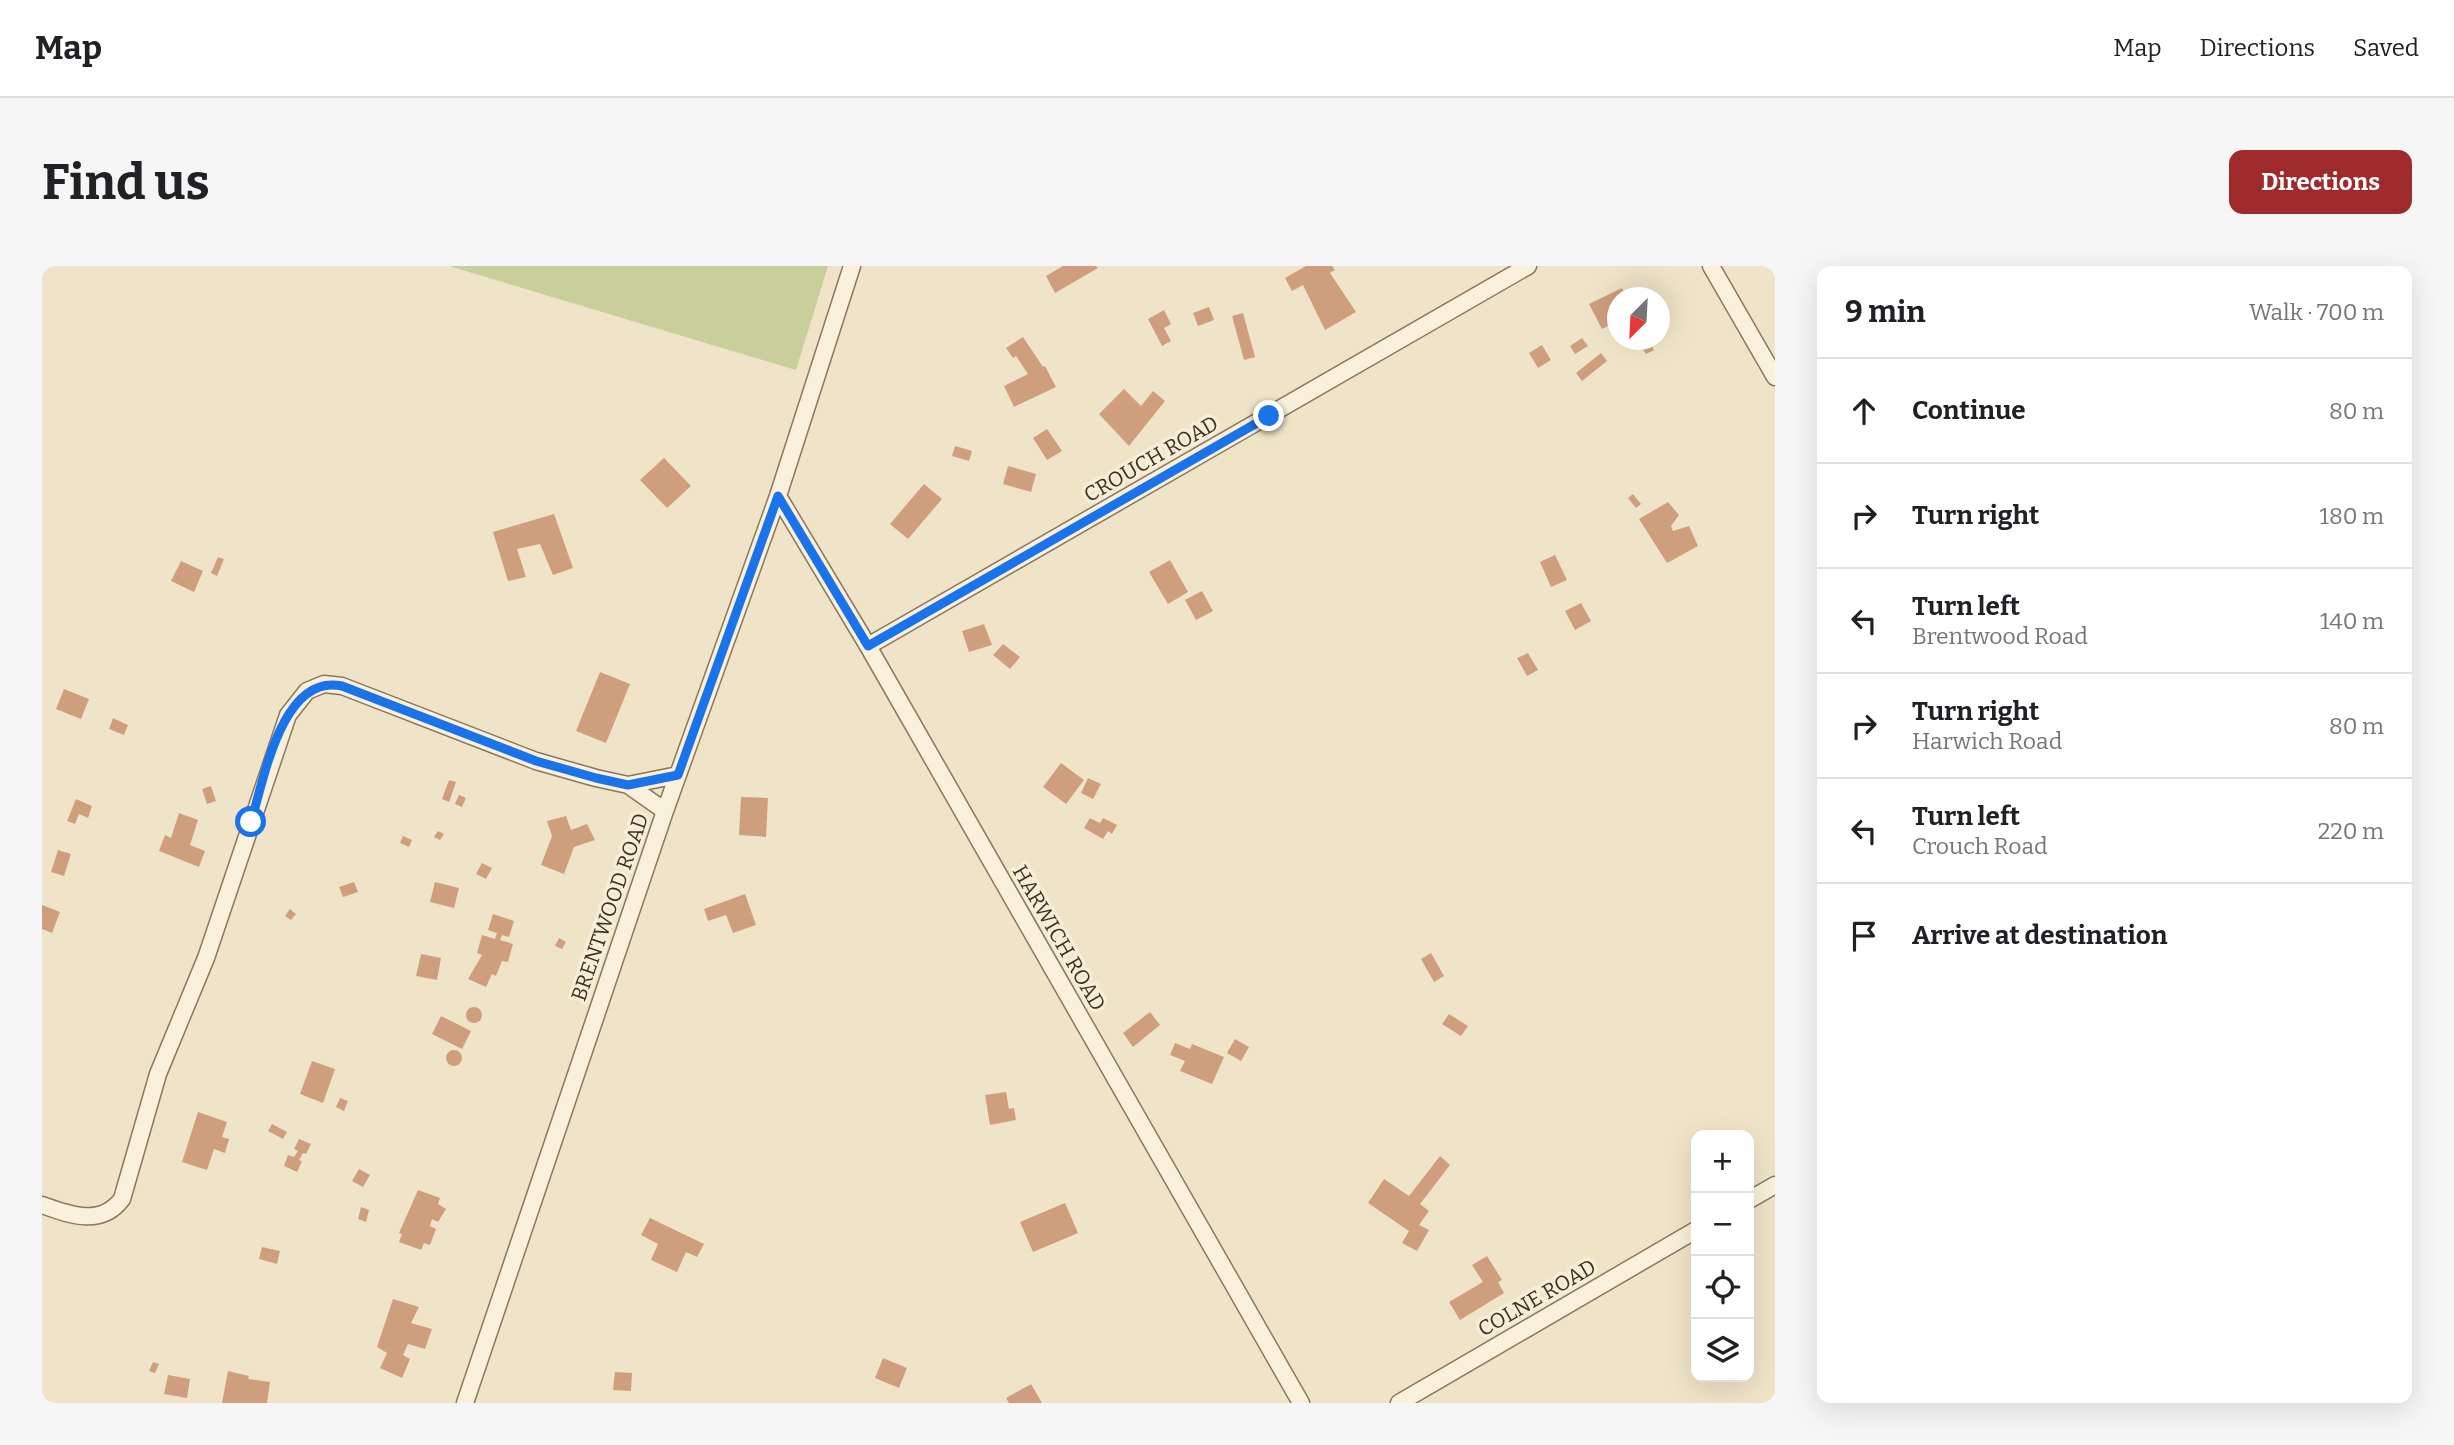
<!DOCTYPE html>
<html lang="en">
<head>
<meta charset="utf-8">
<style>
	:root { --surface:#fff; --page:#f6f6f6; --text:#202124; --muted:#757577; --line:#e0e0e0; --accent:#9e2a2b }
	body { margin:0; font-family:Bitter,serif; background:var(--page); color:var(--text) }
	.controls { position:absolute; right:21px; bottom:21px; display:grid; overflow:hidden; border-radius:14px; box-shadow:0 7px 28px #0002 }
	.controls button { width:63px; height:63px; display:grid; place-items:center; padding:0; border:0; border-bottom:2px solid var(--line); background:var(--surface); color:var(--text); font:35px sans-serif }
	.compass { position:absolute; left:1565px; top:21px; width:63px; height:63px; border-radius:50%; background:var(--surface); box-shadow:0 7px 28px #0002; rotate:204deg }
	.stop { position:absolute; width:21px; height:21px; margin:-16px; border:5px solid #1a73e8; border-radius:50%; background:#fff }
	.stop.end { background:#1a73e8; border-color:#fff; box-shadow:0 2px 7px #0008 }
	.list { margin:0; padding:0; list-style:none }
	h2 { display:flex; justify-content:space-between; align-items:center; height:91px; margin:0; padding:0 28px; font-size:30px }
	h2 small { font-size:23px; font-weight:400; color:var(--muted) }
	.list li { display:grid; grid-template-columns:46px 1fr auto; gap:21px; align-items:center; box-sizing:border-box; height:105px; padding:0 28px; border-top:2px solid var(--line) }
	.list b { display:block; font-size:26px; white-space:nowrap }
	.list p { margin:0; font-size:23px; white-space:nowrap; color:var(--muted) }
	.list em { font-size:23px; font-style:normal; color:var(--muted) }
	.icon { flex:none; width:38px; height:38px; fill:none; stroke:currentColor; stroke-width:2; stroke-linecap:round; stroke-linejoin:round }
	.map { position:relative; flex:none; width:1733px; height:1137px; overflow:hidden; border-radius:14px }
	header { display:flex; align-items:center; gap:42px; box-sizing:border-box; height:98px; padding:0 35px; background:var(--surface); border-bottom:2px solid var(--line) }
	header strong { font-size:33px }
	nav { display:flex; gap:38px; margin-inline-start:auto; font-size:24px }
	.intro { display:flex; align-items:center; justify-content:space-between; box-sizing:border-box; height:168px; padding:0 42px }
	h1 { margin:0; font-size:49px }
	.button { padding:18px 32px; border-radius:14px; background:var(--accent); color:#fff; font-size:24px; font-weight:700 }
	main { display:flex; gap:42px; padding:0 42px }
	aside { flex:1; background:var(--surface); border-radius:14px; box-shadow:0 7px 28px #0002 }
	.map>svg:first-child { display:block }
	.green { fill:#c9cf9b }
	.building { fill:#cf9f7d }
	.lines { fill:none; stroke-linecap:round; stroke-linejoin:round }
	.street-casing { stroke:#8d765c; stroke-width:19 }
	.street { stroke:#faf1dc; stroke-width:16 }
	.route { stroke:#1a73e8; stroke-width:9 }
	.labels { text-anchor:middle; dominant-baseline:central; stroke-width:7; stroke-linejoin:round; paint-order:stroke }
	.street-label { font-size:21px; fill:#3d2e20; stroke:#f7eed8 }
</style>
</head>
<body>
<header>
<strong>Map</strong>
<nav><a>Map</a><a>Directions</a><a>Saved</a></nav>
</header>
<div class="intro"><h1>Find us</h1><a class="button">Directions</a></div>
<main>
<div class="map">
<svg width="1733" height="1137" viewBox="0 0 1733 1137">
	<rect width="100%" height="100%" fill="#f0e4c8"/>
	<path class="green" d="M407,0H786L754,104Z"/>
	<path class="building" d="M1021,0H1054L1056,2L1013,27L1004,10Z
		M1264,0H1290L1293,4L1288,7L1314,46L1283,64L1261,19L1250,25L1243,12Z
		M1580,22L1585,32H1576V55L1560,63L1547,38Z
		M1167,41L1172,54L1156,60L1151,47Z
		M1122,44L1129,58L1122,62L1129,75L1120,80L1106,53Z
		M1201,47L1213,91L1202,94L1190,50Z
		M981,71L1001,101L1003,100L1014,121L972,141L962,120L986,108L974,90L971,92L964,82Z
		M1540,72L1546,80L1533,88L1528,80Z
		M1607,75L1612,84L1604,88L1599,81Z
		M1500,79L1509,94L1496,102L1487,87Z
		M1559,87L1565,95L1540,115L1534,107Z
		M1082,123L1099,140L1111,125L1123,135L1087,180L1057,148Z
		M1005,163L1020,185L1005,194L991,172Z
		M913,180L930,185L927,195L910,190Z
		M622,192L649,220L625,242L598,214Z
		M966,200L994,208L989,226L961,218Z
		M882,218L900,233L866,273L848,258Z
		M1591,228L1599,238L1594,242L1586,232Z
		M1626,236L1637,249L1629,260L1631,265L1647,260L1656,280L1625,297L1597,253Z
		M512,248L531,302L511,309L498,278L475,283L484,311L466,315L451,266Z
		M1513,289L1525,314L1509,321L1498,296Z
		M176,291L182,293L175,310L169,307Z
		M1128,294L1146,326L1126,338L1107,306Z
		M139,295L161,305L152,326L129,315Z
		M1160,325L1171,345L1154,354L1143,334Z
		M1539,337L1549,355L1533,364L1523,345Z
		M942,358L950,379L927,386L920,365Z
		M961,378L978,391L968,403L951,389Z
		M1486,387L1496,404L1485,410L1475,392Z
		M558,406L588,418L564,477L534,465Z
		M22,423L47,433L39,453L14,443Z
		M71,452L86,459L82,469L67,463Z
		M1019,497L1042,514L1024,538L1001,521Z
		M1046,512L1059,518L1051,533L1039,527Z
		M407,514L414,516L407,536L400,533Z
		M169,520L174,535L165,538L160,523Z
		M417,529L424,532L420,541L413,538Z
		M699,531L726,532L724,571L697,569Z
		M34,533L50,540L46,552L37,548L33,558L25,555Z
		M137,547L156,554L148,579L163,585L157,601L117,585L123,569L129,572Z
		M524,550L529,564L545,558L553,574L532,581L522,608L499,599L510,570L505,555Z
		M1048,552L1058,557L1061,552L1075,559L1070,568L1066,565L1061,573L1042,562Z
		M396,565L402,568L398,574L392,571Z
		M361,570L370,574L367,581L358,577Z
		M16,584L29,588L22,610L9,606Z
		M440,597L450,602L444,613L434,608Z
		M312,616L316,626L301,631L297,621Z
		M393,616L417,622L412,642L388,636Z
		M703,628L714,659L691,667L684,649L666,655L662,643Z
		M0,639L18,646L10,667L0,663Z
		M248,643L254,648L249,654L243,650Z
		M451,648L472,655L467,671L460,669L458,674L471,678L466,696L460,695L454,710L450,708L444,721L426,713L440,689L435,687L440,669L453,673L455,667L446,664Z
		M517,672L524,676L520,683L513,680Z
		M1389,687L1402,710L1392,716L1379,693Z
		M379,688L399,692L395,714L374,710Z
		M424 749a8 8 0 1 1 16 0a8 8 0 1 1-16 0Z
		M1108,746L1118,759L1091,781L1081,767Z
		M1407,748L1426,760L1419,770L1400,758Z
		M399,750L429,765L420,783L390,768Z
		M1193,773L1207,781L1199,795L1185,787Z
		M1133,777L1148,783L1150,778L1182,791L1170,818L1138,805L1143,795L1128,789Z
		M404 792a8 8 0 1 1 16 0a8 8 0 1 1-16 0Z
		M270,795L293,803L281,837L258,828Z
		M964,826L967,843L972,842L974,854L948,859L943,829Z
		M298,832L306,835L302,845L294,841Z
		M156,846L185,856L180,871L187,873L183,887L172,883L165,904L140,896Z
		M230,858L245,866L241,873L226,865Z
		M257,873L269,878L264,888L261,887L257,894L260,895L255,906L242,900L246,889L252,891L256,885L252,883Z
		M1398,890L1408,899L1378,938L1387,945L1377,959L1387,964L1375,985L1360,977L1367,965L1326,937L1342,913L1367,930Z
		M317,903L328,909L321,921L310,915Z
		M376,924L398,932L396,938L404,943L396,956L390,953L388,960L394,963L388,979L382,977L379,984L357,976L360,968L357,967Z
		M1023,937L1036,967L991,986L978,956Z
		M319,941L327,944L324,956L316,953Z
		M608,952L662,978L655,991L644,986L635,1006L609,994L616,978L599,969Z
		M220,981L238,985L235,998L217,993Z
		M1445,990L1460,1014L1456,1016L1462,1027L1418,1054L1407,1036L1441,1016L1430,999Z
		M351,1033L377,1041L369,1057L390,1063L383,1083L366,1078L361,1089L368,1093L360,1112L338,1102L345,1087L335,1081Z
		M841,1092L865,1102L857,1122L833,1112Z
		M111,1096L117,1098L113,1107L107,1105Z
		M186,1105L207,1110L206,1113L228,1116L225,1137H180Z
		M573,1106L590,1107L589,1125L571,1124Z
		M126,1109L148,1113L145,1132L122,1128Z
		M989,1118L1000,1137H967L964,1132Z"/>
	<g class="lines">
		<defs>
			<path id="street" d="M1669,0L1733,111
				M736,230L826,380L1259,1137
				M826,380L1486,0
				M586,519L623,545
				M1707,934L1733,919
				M0,939C28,949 59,961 80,933L116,808L164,692L246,449L265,425L282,418L300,420L494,495L554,512L586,519L636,509
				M423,1137L623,545L736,230L810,0
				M1357,1137L1654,964"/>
		</defs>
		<use href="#street" class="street-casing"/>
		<use href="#street" class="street"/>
	</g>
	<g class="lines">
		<path class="route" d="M209,556C222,513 240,407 300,420L494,495L554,512L586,519L636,509L736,230L826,380L1227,150"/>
	</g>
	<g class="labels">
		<g class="street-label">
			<text transform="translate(1109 193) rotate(-30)">CROUCH ROAD</text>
			<text transform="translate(568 641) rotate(-71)">BRENTWOOD ROAD</text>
			<text transform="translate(1017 672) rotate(60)">HARWICH ROAD</text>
			<text transform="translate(1495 1032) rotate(-30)">COLNE ROAD</text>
		</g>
	</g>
</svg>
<div class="controls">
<button>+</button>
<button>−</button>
<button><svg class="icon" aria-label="locate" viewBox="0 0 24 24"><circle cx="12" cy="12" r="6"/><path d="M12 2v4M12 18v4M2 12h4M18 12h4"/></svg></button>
<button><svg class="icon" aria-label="layers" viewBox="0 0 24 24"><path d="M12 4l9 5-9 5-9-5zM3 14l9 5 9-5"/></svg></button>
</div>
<svg class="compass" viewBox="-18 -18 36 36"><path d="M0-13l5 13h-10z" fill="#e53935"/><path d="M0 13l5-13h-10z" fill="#757577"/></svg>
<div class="stop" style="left:209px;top:556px"></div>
<div class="stop end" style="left:1227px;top:150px"></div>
</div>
<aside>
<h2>9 min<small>Walk · 700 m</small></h2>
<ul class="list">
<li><svg class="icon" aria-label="ahead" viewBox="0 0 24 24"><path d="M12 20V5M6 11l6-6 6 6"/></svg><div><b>Continue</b></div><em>80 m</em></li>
<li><svg class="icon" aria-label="right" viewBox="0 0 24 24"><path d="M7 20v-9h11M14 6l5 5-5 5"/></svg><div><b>Turn right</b></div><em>180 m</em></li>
<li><svg class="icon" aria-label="left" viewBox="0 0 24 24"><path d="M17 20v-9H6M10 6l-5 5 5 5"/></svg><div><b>Turn left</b><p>Brentwood Road</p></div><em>140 m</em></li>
<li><svg class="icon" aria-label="right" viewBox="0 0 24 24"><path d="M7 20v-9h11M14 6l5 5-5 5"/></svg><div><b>Turn right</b><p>Harwich Road</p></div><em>80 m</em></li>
<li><svg class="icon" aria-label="left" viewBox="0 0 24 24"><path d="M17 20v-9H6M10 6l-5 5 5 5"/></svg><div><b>Turn left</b><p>Crouch Road</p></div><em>220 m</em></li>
<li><svg class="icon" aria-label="arrive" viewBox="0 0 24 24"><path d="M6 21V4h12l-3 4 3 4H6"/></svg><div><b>Arrive at destination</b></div></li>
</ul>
</aside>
</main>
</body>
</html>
